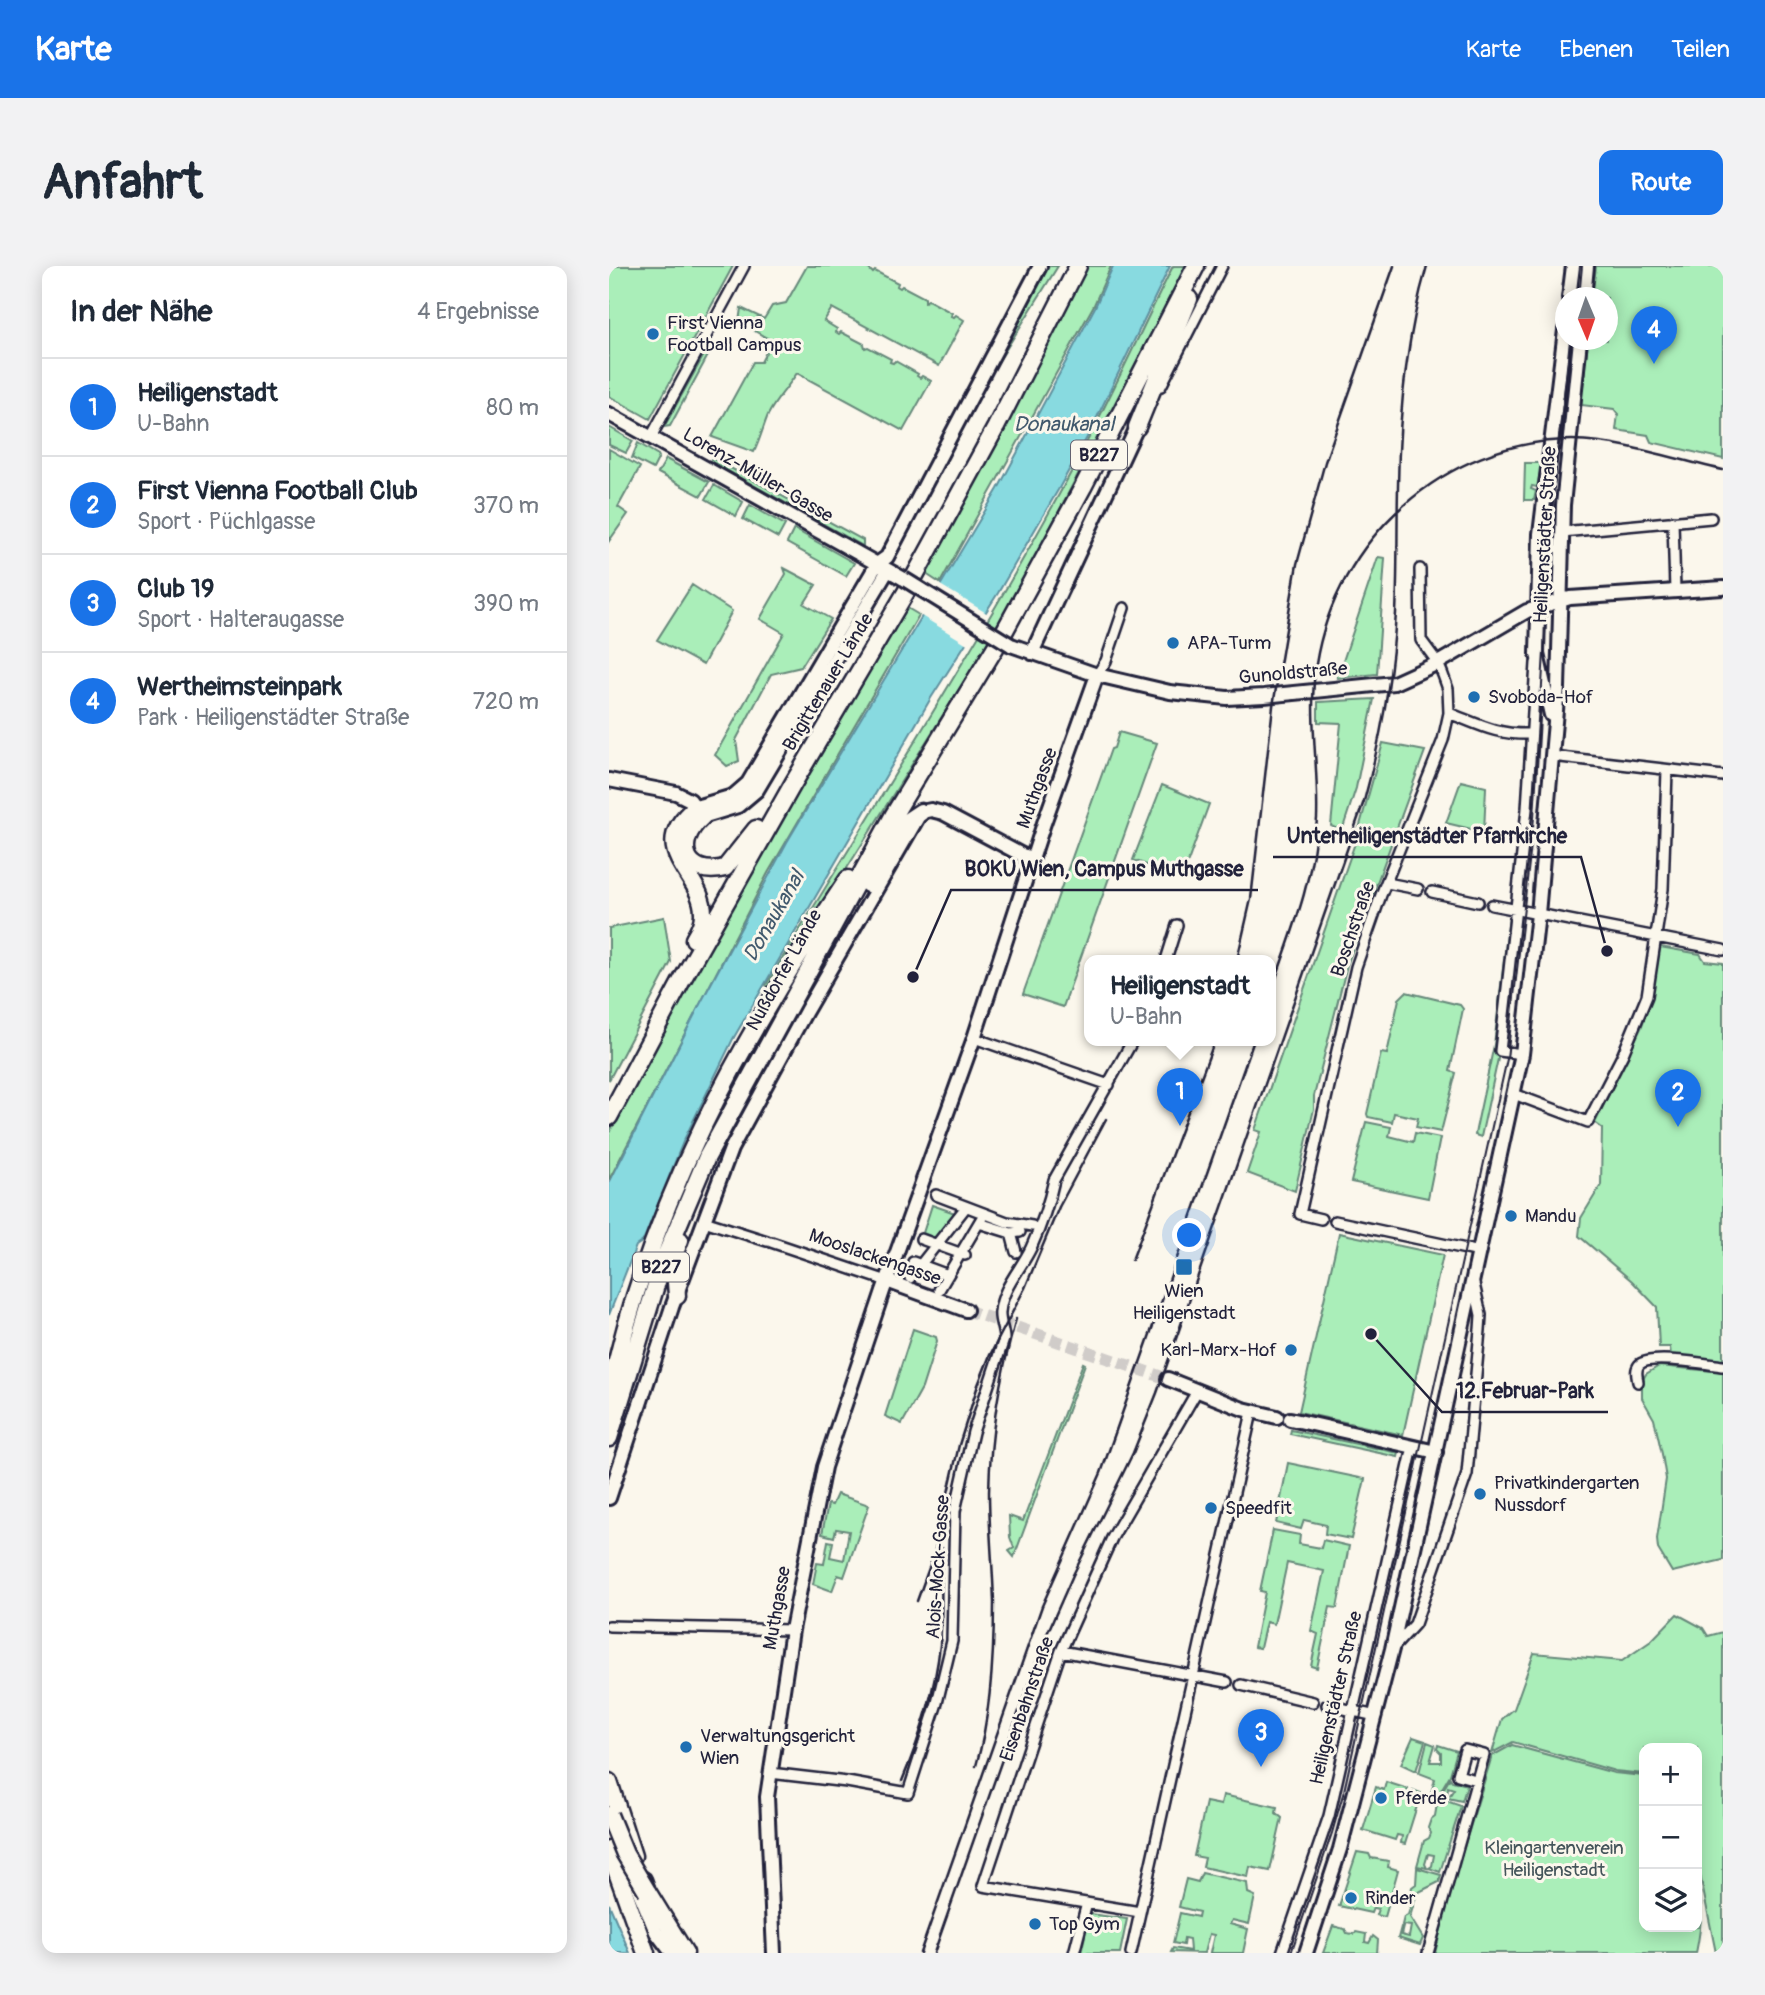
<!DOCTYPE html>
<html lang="de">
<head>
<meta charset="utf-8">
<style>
	:root { --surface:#fff; --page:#f2f2f3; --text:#1f2937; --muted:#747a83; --line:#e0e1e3; --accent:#1a73e8 }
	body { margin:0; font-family:Pangolin,sans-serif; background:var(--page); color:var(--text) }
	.controls { position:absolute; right:21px; bottom:21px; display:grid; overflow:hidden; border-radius:14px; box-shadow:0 4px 18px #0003 }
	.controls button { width:63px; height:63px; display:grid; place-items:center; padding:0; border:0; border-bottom:2px solid var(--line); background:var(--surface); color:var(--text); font:35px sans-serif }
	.compass { position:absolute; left:946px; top:21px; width:63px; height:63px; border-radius:50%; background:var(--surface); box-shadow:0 4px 18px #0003; rotate:178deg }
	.you { position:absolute; left:581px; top:970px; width:24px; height:24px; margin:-18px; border:5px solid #fff; border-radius:50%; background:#1a73e8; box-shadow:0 0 0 10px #1a73e833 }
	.badge { display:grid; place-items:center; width:46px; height:46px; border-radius:50%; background:var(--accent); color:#fff; font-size:23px; font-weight:700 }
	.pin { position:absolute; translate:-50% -58px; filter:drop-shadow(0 2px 4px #0008) }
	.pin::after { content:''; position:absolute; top:37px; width:24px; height:21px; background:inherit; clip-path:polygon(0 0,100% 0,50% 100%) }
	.popup { position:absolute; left:475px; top:689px; width:192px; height:91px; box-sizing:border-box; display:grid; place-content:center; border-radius:14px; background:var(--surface); filter:drop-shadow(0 2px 5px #0005); font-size:23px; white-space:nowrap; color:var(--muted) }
	.popup b { font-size:26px; color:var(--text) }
	.popup::after { content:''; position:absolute; left:50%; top:100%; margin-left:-14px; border:14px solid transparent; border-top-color:var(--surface) }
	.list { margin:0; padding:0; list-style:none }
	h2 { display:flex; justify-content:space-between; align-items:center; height:91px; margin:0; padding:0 28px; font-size:30px }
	h2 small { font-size:23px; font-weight:400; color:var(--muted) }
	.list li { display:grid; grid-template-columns:46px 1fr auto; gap:21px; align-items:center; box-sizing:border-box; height:98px; padding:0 28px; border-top:2px solid var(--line) }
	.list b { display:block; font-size:26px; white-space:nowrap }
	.list p { margin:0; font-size:23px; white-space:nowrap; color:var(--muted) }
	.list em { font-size:23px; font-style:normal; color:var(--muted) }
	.icon { flex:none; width:38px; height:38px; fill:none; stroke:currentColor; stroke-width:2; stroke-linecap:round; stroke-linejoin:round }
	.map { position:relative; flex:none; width:1114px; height:1687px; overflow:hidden; border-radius:14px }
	header { display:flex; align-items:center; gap:42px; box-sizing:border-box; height:98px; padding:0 35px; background:var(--accent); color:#fff }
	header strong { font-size:33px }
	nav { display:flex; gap:38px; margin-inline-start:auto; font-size:24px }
	.intro { display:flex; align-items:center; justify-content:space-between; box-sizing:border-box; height:168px; padding:0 42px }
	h1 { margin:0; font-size:49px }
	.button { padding:18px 32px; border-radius:14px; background:var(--accent); color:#fff; font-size:24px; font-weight:700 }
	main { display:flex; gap:42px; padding:0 42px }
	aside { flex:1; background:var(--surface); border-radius:14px; box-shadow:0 4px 18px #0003 }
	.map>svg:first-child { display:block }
	.green { fill:#aaeeb9; stroke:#66887a; stroke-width:2 }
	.water { fill:#88dae0; stroke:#5f909e; stroke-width:2 }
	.pier { fill:#fbf7ec }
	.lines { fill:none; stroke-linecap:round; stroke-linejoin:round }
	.secondary-tunnel { stroke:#d0ccc9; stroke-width:12; stroke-dasharray:12 6; stroke-linecap:butt }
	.street-casing { stroke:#22223b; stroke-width:14 }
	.secondary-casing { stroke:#22223b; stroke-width:18 }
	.highway-casing { stroke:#22223b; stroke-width:21 }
	.street { stroke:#fbf7ec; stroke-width:9 }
	.secondary { stroke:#fbf7ec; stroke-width:12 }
	.highway { stroke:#fbf7ec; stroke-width:16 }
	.tram { stroke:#22223b; stroke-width:2 }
	.rail { stroke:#22223b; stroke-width:2.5 }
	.secondary-bridge-casing { stroke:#22223b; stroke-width:18; stroke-linecap:butt }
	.highway-bridge-casing { stroke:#22223b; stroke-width:21; stroke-linecap:butt }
	.secondary-bridge { stroke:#fbf7ec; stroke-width:12 }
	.highway-bridge { stroke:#fbf7ec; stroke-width:16 }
	.poi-dot { fill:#1f6fb2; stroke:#fbf7ec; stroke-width:2.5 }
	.labels { text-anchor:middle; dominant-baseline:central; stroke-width:6; stroke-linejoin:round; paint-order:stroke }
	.shield { fill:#fbf7ec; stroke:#636270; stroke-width:2 }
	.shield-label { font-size:18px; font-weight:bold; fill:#22223b }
	.poi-label { font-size:19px; fill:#22223b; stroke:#fbf7ec; text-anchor:start }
	.street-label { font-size:19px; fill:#22223b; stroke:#fbf7ec }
	.park-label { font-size:19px; fill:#44555a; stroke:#fbf7ec }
	.water-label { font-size:21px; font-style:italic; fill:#41596d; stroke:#fbf7ec }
	.leader { fill:none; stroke:#22223b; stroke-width:2.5 }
	.callout-dot { fill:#22223b; stroke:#fbf7ec; stroke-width:2.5 }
	.callout-label { font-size:21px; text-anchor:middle; font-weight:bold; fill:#22223b; stroke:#fbf7ec; stroke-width:6; stroke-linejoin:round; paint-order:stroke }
</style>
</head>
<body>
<header>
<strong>Karte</strong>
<nav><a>Karte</a><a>Ebenen</a><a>Teilen</a></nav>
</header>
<div class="intro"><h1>Anfahrt</h1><a class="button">Route</a></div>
<main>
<aside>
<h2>In der Nähe<small>4 Ergebnisse</small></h2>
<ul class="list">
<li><span class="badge">1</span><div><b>Heiligenstadt</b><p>U-Bahn</p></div><em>80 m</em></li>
<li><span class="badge">2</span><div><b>First Vienna Football Club</b><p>Sport · Püchlgasse</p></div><em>370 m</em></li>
<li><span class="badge">3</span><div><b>Club 19</b><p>Sport · Halteraugasse</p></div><em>390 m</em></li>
<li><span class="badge">4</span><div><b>Wertheimsteinpark</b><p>Park · Heiligenstädter Straße</p></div><em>720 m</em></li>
</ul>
</aside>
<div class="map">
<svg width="1114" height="1687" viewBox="0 0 1114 1687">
	<rect width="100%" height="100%" fill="#fbf7ec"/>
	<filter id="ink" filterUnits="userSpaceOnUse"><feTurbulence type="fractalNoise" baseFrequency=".0143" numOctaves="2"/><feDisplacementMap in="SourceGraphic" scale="14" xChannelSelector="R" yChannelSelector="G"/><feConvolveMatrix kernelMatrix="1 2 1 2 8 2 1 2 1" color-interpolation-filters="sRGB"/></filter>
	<g filter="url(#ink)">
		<path class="green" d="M0,0H124L41,153L0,130Z
			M198,0H257L264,7L266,5L289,17L288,20L291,22L293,20L316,32V36L319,34L343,47L342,50L345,51L347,49L355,54L330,100L223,42L215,55L228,63L227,66L230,68L232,66L255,78L256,82L259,81L282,93L281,96L284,97L286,95L309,108L308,110L311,112L313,110L322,115L294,165L188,107C179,121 167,133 159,149C154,161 151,174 145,186L103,171L144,96H152L163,75L130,56L132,42L155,53L163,40L177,37Z
			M440,0H449L383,106L382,105Z
			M472,0H502L485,39L331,317L314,306Z
			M564,0H577L394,353L163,722L157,719C256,555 361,392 453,223C493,150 527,75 564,0Z
			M987,0H1114V193L1042,176L1039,169L1007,164L1009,148L1005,143L972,139L979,74H998V32L983,31Z
			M100,80L103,82L61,160L55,161Z
			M0,161L24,175L17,187L0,179Z
			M29,177L49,189L50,191L44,203L23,192Z
			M0,183L31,201L9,241L19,248L0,275Z
			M103,192L254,274V280L101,195Z
			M57,193L100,216L92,230L49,207Z
			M916,197H933L928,221L923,220L922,223L927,225L925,234H915Z
			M105,219L134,236L127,250L97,233Z
			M141,239L176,259L169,272L134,253Z
			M185,263L245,297L237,310L178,277Z
			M769,291L776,292L768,408L728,412L727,406L731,404Z
			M175,302L207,319L195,338L222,353L192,401L162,408L127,474L130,495L118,500L106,489L175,367L151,353L177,308Z
			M83,319L123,345L94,399L48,374Z
			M295,340L310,349L159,607L0,914V867L98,684Z
			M765,433L747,522L733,565L722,560L732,457L709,456V436Z
			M510,466L548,477L454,741L414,728L502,483L505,482Z
			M774,477L816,485L738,699L705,830V843L686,925L638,907L652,866L646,864L746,577Z
			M852,515L877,521L875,566L837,557Z
			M553,519L600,538L573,612L524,594Z
			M55,651L62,696L0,814V662Z
			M900,651H903L890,788L872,871L866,869L867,863L885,779Z
			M1051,681L1091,688L1096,695L1114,697V1095L1062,1090L1061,1081H1050L1048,1041L1023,1015L970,970L972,952L992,919L993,862L986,857L1032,762L1043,731Z
			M797,726L851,739L854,743L841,805L847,807L832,866L807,861L809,852L785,847L783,856L759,851L758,848L772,787L778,788L790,733Z
			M757,856L782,861L780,870L804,876L806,867L831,872L819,932L742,916Z
			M323,939L346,947L326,972L314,967Z
			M730,967L834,989L794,1169L690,1146Z
			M304,1063L327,1071L328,1075L313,1122L293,1158L276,1150Z
			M474,1097L476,1098L405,1291L400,1285L405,1282L401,1271L400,1250L414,1255Z
			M1050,1100L1114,1106V1294L1063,1306L1049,1283L1048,1273L1057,1213L1053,1188L1045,1153L1033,1132V1115L1037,1108Z
			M682,1164L790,1187L789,1191L681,1168Z
			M679,1197L756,1213L742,1273L716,1268L717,1259L695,1254L692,1263L667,1257Z
			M228,1228L260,1239L235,1311L229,1309L223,1325L204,1318L208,1297L215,1298L219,1275L224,1276L221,1291L235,1294L240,1265L227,1263L225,1271L213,1268L219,1238L223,1239Z
			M664,1264L691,1269L690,1278L712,1282L714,1274L740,1280L728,1342L721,1341L708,1402L702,1400L709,1368L702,1365L715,1305L678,1297L665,1358L657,1356L651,1382L645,1381L656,1326L651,1325Z
			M1068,1348L1094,1362L1099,1370L1114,1366V1687H1107L1088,1594V1482H1035V1508L1006,1505L904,1476L883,1487L893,1453L905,1443L925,1387L1013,1395L1042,1375Z
			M804,1471L816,1475L807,1505L792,1498Z
			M818,1476L826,1479L821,1496H832V1487L828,1483L829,1479L848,1485L841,1509L829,1529L822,1527L826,1513L810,1507Z
			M903,1479L1005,1507L1035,1510V1661H1088V1606C1093,1640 1094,1653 1087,1687H826L840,1630L883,1490Z
			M841,1512L843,1515L858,1519L853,1535L839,1532L845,1523L839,1521L838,1531L831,1529Z
			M777,1516L799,1523L797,1530L802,1531L804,1524L812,1527L796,1578L792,1577L793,1570L788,1569L786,1574L754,1564L767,1521L775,1524Z
			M614,1529L668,1541L667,1547L673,1552L661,1605L641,1601L639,1611L594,1601L596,1592L585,1590L597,1536L612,1539Z
			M829,1532L852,1540L831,1606L820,1602L823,1600L825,1589L819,1588L816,1598L818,1602L808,1600L815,1575L820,1572L822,1567L819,1562L822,1553L826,1550Z
			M748,1586L760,1588L762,1592L780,1595L779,1601L789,1604L776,1651L767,1649L769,1643L764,1642L762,1647L730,1640Z
			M808,1602L832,1609L830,1616L808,1627L801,1651L814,1672L811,1679L789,1672L792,1661H794L792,1669L800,1671L802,1660L793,1659L795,1651L799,1649L801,1642L799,1637L803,1621L807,1618Z
			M593,1607L638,1617L639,1627L646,1630L640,1658L623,1654L621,1658L639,1663L634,1687H601L605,1669L600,1668L595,1687L562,1686L564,1682L581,1685L580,1673L575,1672L574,1679L564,1677L571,1647L589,1651L590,1646L570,1641L577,1613L589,1616Z
			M481,1648L518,1653L511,1687H472Z
			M724,1660L736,1663L738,1667L744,1668L747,1666L757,1668L756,1676L760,1677L764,1670L769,1674L768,1687H714Z"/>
		<path class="water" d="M504,0H561L481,166L449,224L389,327L322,432L124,773L74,876L34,975L27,980L0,1049V917L89,742L178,576L389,223L486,41Z
			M0,1638L21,1687H0Z"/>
		<path class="pier" d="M328,317L379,348L360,379L309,348Z"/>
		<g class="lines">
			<path class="secondary-tunnel" d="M357,1044L559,1113"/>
			<defs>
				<path id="street" d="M552,120L613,0
					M42,171L135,0
					M1064,255L1066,325
					M953,266L1102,252
					M488,409L497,395L515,342
					M840,447C871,459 887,469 922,468
					M943,490L1114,510
					M778,617L809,623
					M823,626L869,636
					M883,639L1114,684
					M557,694L568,659
					M365,772L500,819
					M913,788L891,785L918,543L927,397
					M905,828L979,856L1014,788L1038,730L1054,623L1058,505
					M327,929L398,956L423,960
					M712,953L691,948L747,701L772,629L834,474L840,447L839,423L834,409L829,397L812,374L811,303
					M95,955L158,975
					M726,955L871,986
					M370,957L402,967
					M312,973L356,989
					M162,976L278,1015
					M407,986L402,967L411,966
					M304,996L339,1009
					M301,1012L357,941
					M330,1024L375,948
					M1029,1116C1028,1110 1026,1104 1030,1099C1039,1088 1098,1098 1114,1100
					M0,1360L183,1364
					M785,1381L806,1358L858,1208L871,1064L872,1049L865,1018
					M452,1385L618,1416
					M632,1419L704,1436
					M718,1439L767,1450
					M161,1507L238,1516L299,1527L328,1437L343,1375L346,1245L364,1166L395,1073C395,1064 390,1055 391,1046C393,1022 412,1003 422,982C432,960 440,937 445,914L524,774
					M531,1646L374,1620L452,1385L503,1272L588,1125
					M465,1687L478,1637
					M522,1687L643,1146
					M673,1687L720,1550L804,1181
					M819,1687L875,1489L856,1484L849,1509L867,1514"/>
				<path id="secondary" d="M960,32L964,0
					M975,32L978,0
					M0,148L295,313
					M402,379L488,409L561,426L618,432L655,430L785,417L829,397L918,345L961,332L1114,322
					M423,387L528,161
					M942,449L928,388L931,268L956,64
					M0,514L67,527L81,534L93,551L129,540L148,524L279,304
					M87,541L124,530L139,517L268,298L278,291L431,0
					M278,1015L357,1044
					M559,1113L634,1143L668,1151
					M681,1153L827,1186
					M0,1232L63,1041L122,883L197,745L312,546L322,544L334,547L413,589L424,592
					M26,1616L47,1666L63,1687
					M165,1687L158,1531L183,1364L215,1201L274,1025L365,772L435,557L488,409
					M697,1687L731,1583L783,1383L913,788L929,648L949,422L954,239L971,74"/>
				<path id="highway" d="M528,161L580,33
					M93,551C64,577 76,612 116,602L147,563
					M259,618L300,554L312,546
					M85,673C90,665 94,657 94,648C95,607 34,584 87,541
					M0,851L73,714L185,516L297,326L387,161L469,0
					M68,1030L65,989L71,974
					M0,1131C38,942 132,772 239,613
					M0,1172L55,993L98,891L284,550L389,377L474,221L587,0
					M0,1516L24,1590
					M0,1584L37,1687
					M34,1614L38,1625L76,1687"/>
			</defs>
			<use href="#street" class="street-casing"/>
			<use href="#secondary" class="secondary-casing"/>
			<use href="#highway" class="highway-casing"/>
			<use href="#street" class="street"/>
			<use href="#secondary" class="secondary"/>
			<use href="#highway" class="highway"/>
			<path class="tram" d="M970,32L973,0
				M682,1687L723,1567L735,1525L898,793L925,552L945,219L961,74"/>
			<path class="rail" d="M628,694L642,633L664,440L688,298L716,196L785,0
				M662,726C682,669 705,613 708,552C710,501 699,449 707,398C727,274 835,174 963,174C1015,175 1064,193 1114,204
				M523,994L606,774
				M308,1335L325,1288L350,1179L369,1119L381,1089L416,1022L450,941L497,853
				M367,1500C382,1449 385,1391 385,1337C384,1300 380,1263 380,1226C381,1168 391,1109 407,1053
				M293,1515C311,1472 326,1426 331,1379C334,1347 331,1314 333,1282
				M311,1687L433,1340L492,1207L645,774
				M325,1687L434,1377L464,1309L524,1187L548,1127L755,535C772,473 783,412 787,347C789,305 788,262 789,220C790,146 797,72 818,0"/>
			<defs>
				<path id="secondary-bridge" d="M295,313L402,379"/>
				<path id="highway-bridge" d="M0,1549L16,1588L38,1625"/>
			</defs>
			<use href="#secondary-bridge" class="secondary-bridge-casing"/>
			<use href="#highway-bridge" class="highway-bridge-casing"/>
			<use href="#secondary-bridge" class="secondary-bridge"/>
			<use href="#highway-bridge" class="highway-bridge"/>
		</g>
	</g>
	<g class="poi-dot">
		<circle cx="44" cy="68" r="7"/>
		<circle cx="564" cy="377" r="7"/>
		<circle cx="865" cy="431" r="7"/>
		<circle cx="902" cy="950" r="7"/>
		<rect x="566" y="992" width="18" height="18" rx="3.5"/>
		<circle cx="682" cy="1084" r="7"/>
		<circle cx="871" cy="1228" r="7"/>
		<circle cx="602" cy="1242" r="7"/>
		<circle cx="77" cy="1481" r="7"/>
		<circle cx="772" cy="1532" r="7"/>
		<circle cx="742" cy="1632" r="7"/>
		<circle cx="426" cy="1658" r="7"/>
	</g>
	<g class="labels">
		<g class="shield">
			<rect x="462" y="174.5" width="56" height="29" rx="5"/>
			<rect x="24" y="986.5" width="56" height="29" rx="5"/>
		</g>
		<g class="shield-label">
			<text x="490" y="189">B227</text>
			<text x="52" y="1001">B227</text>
		</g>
		<g class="poi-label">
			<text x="58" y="57">First Vienna<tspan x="58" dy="22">Football Campus</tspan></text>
			<text x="578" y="377">APA-Turm</text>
			<text x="879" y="431">Svoboda-Hof</text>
			<text x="916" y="950">Mandu</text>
			<text x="575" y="1025" text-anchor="middle">Wien<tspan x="575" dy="22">Heiligenstadt</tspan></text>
			<text x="668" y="1084" text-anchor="end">Karl-Marx-Hof</text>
			<text x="885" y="1217">Privatkindergarten<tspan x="885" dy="22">Nussdorf</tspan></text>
			<text x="616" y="1242">Speedfit</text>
			<text x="91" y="1470">Verwaltungsgericht<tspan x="91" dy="22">Wien</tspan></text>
			<text x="786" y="1532">Pferde</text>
			<text x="756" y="1632">Rinder</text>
			<text x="440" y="1658">Top Gym</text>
		</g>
		<g class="street-label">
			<text transform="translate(149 209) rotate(30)">Lorenz-Müller-Gasse</text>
			<text transform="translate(936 269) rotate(-87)">Heiligenstädter Straße</text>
			<text transform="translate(684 407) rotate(-5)">Gunoldstraße</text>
			<text transform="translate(219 416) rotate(-59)">Brigittenauer Lände</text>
			<text transform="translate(428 522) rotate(-70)">Muthgasse</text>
			<text transform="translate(744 663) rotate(-71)">Boschstraße</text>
			<text transform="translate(175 704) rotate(-61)">Nußdorfer Lände</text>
			<text transform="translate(266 991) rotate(19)">Mooslackengasse</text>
			<text transform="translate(329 1301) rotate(-86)">Alois-Mock-Gasse</text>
			<text transform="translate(168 1342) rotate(-80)">Muthgasse</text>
			<text transform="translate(727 1432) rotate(-77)">Heiligenstädter Straße</text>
			<text transform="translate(418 1433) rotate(-71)">Eisenbahnstraße</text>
		</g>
		<g class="park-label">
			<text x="945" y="1582">Kleingartenverein<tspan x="945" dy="22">Heiligenstadt</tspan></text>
		</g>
		<g class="water-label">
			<text x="455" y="158">Donaukanal</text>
			<text transform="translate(165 650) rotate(-60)">Donaukanal</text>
		</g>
	</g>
	<path class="leader" d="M998 685L972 591H664M304 711L342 624H649M762 1068L833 1146H999"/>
	<g class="callout-dot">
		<circle cx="998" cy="685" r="7"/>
		<circle cx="304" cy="711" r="7"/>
		<circle cx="762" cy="1068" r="7"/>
	</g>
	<g class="callout-label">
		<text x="818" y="577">Unterheiligenstädter Pfarrkirche</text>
		<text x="495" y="610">BOKU Wien, Campus Muthgasse</text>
		<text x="916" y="1132">12.Februar-Park</text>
	</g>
</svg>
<div class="controls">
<button>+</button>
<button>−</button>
<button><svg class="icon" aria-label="layers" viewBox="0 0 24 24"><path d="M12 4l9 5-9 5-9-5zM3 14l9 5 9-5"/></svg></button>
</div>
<svg class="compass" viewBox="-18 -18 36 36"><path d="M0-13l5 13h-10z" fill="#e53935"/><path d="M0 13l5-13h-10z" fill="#747a83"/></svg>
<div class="you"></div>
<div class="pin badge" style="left:571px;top:860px">1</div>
<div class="popup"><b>Heiligenstadt</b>U-Bahn</div>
<div class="pin badge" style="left:1069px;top:861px">2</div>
<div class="pin badge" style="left:652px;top:1501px">3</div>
<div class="pin badge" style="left:1045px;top:98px">4</div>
</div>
</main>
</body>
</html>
